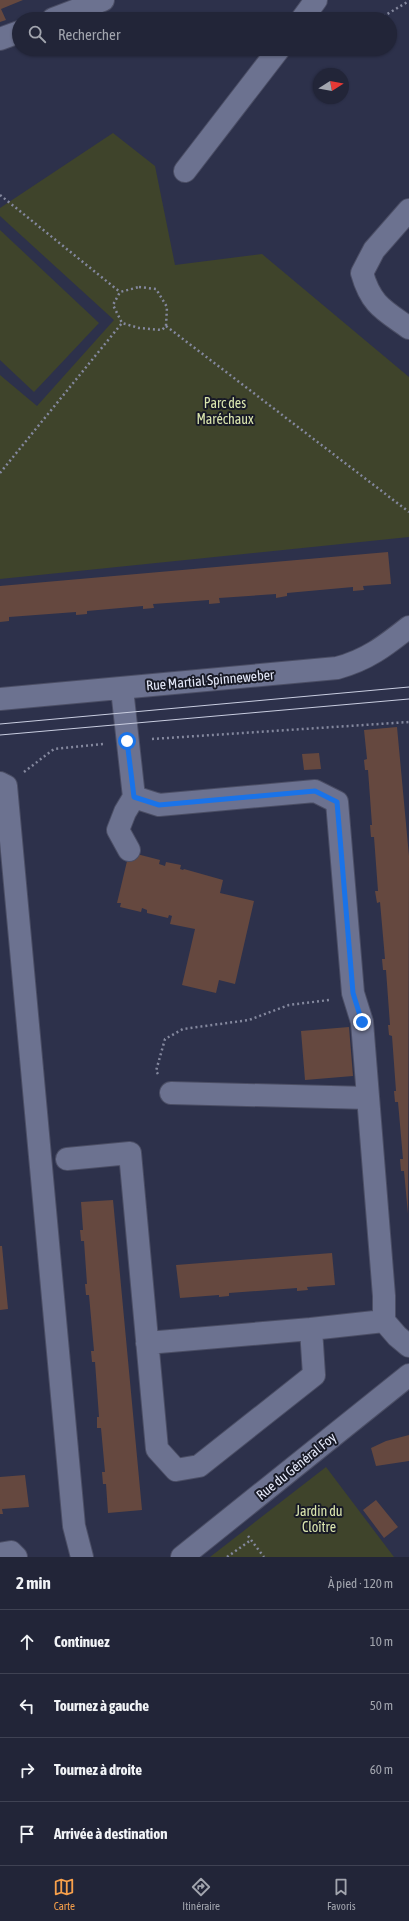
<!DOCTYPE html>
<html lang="fr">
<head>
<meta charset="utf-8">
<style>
	:root { --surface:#222538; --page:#2a2d40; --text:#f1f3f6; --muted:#a2a5ae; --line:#3f4253; --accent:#f8a04b }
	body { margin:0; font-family:"Asap Condensed",sans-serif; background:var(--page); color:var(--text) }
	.compass { position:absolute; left:313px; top:68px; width:36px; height:36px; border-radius:50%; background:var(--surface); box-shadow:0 1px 3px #0004; rotate:79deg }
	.stop { position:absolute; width:12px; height:12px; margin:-9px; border:3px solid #1a73e8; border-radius:50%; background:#fff }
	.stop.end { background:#1a73e8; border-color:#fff; box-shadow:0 1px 4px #0008 }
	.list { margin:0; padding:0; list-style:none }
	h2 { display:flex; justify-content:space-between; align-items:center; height:52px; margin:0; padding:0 16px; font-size:17px }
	h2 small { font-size:13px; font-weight:400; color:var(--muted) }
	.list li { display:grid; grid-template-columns:26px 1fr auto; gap:12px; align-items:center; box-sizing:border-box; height:64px; padding:0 16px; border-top:1px solid var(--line) }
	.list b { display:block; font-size:15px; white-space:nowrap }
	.list em { font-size:13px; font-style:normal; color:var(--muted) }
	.icon { flex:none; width:22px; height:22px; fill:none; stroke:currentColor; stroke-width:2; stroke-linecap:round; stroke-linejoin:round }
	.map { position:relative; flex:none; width:409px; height:1557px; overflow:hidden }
	.search { position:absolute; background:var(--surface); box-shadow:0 1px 3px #0004; left:12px; right:12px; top:12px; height:44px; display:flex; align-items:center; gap:10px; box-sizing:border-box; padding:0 14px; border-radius:22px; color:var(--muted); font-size:15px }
	.sheet { height:308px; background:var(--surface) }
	nav { display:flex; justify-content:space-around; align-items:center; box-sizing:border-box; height:56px; border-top:1px solid var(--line); background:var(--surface); font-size:11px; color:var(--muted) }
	nav a { display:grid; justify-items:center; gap:2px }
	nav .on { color:var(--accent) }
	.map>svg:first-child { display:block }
	.green { fill:#3f442b }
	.building { fill:#65483f }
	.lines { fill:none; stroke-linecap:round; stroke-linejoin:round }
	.minor-casing { stroke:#4b4e65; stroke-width:24 }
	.path { stroke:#84889e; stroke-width:2.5; stroke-dasharray:2 3; stroke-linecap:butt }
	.minor { stroke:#6c7290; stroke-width:22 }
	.tram { stroke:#c9cde0; stroke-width:1 }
	.route { stroke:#1a73e8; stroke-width:5 }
	.labels { text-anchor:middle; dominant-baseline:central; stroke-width:4; stroke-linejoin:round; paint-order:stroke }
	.park-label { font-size:14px; fill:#dae5ae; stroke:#181a26 }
	.street-label { font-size:14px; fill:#e5e9fa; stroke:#181a26 }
</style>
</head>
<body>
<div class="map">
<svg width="409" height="1557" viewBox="0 0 409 1557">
	<rect width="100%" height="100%" fill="#2d314b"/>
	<path class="green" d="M113,133L155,166L175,265L262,254L409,377V537L0,579V375L37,406L114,320L0,216V208Z
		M0,230L99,323L34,392L0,360Z
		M326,1467L394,1557H210Z"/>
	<path class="building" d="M0,0H23L1,9L6,20L0,22Z
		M388,552L391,584L363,586L364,590L353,591V587L287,593V596L276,598V594L219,598L220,603L209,604V600L153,604L154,608L143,609V606L87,611V614L76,615V612L9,617V621L0,622V586Z
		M397,727L409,856L408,1214L404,1171H401L400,1159H403L398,1102H395L394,1091H396L392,1036L389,1035L388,1025H390L386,970H383L382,959H385L380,902L377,903L375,891H378L374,837H371L370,825H372L368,770H365L364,760L367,759L364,730Z
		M319,753L321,769L304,770L302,754Z
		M133,853L160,860L159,864L165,866L166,862L181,865L180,869L183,870L184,869L223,880L220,893L254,901L235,984L219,980L216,993L182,985L195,929L170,924L172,916L169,915L168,918L147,913V910L142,908L141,912L120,907L121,903H117L128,857Z
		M349,1027L353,1076L305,1080L301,1031Z
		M113,1200L142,1510L108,1513L106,1484H103L102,1472H105L101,1428H97V1417H99L95,1362H92L91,1351H94L89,1295H86L85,1284H87L84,1241H81L80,1230H83L81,1202Z
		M0,1246H2L8,1309L0,1310Z
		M332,1253L335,1285L307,1287L308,1290L297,1291V1288L229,1293V1296L219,1297V1295L180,1298L176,1265Z
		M409,1435V1461L376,1466L371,1448L386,1441Z
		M25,1475L29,1507L2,1509L3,1514H0V1477Z
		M376,1500L398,1527L384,1538L363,1510Z"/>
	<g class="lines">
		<defs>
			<path id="minor" d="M53,19L103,0
				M302,19L316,0
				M0,39L19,32
				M185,171L279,49
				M409,210L374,250L362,273C371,305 384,310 409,328
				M122,689L134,797
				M0,699L337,668C367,660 385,646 409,627
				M0,783L6,786L74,1526L82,1557
				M129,850L118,830L125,812L134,797L159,805L315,791L337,802L353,993L362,1022L384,1296V1321L397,1336L409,1346
				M171,1093L368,1098
				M67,1159L130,1153L157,1449L176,1470L199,1466L314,1375L311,1329L384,1321
				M147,1343L311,1329
				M0,1554L11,1552L16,1557
				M182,1557L409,1375"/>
		</defs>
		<use href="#minor" class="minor-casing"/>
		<path class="path" d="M379,19L409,1
			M327,54L334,49
			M0,195L120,292
			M139,287L156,289L167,307L166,326L162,330L139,328L122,323L113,305L120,292Z
			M166,326L409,512
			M0,473L122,323
			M152,739L409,722
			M24,772L54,749L103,744
			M158,1074L156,1071L165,1039L183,1029L249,1020L289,1005L329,1000
			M248,1536L264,1557
			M227,1557L251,1540"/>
		<use href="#minor" class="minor"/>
		<path class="tram" d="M0,724L409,687
			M0,735L409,699"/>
	</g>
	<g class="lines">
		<path class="route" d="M127,741L134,797L159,805L315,791L337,802L353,993L362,1022"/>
	</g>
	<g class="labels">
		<g class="park-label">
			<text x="225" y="403">Parc des<tspan x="225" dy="16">Maréchaux</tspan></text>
			<text x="319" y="1511">Jardin du<tspan x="319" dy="16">Cloître</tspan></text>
		</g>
		<g class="street-label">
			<text transform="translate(210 680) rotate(-5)">Rue Martial Spinneweber</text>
			<text transform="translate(296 1466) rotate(-39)">Rue du Général Foy</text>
		</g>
	</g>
</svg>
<svg class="compass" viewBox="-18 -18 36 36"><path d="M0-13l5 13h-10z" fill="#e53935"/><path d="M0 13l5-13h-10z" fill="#a2a5ae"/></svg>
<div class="stop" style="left:127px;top:741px"></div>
<div class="stop end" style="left:362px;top:1022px"></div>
<div class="search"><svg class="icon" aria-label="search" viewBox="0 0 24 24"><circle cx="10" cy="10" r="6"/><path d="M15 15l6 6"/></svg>Rechercher</div>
</div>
<section class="sheet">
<h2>2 min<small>À pied · 120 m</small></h2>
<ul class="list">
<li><svg class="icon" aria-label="ahead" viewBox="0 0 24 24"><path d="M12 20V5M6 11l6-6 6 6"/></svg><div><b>Continuez</b></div><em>10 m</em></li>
<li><svg class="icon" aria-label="left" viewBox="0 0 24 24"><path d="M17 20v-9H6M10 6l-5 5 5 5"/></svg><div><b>Tournez à gauche</b></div><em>50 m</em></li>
<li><svg class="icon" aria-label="right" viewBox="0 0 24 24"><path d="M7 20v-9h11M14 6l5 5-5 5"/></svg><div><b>Tournez à droite</b></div><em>60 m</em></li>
<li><svg class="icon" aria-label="arrive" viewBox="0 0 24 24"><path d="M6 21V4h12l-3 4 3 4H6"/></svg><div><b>Arrivée à destination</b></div></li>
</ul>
</section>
<nav>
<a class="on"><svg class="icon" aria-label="map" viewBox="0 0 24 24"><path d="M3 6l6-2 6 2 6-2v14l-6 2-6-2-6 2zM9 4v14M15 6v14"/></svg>Carte</a>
<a><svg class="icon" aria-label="directions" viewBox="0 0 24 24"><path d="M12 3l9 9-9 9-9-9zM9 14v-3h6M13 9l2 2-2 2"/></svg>Itinéraire</a>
<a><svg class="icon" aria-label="saved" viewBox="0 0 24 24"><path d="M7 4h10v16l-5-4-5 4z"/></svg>Favoris</a>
</nav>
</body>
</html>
